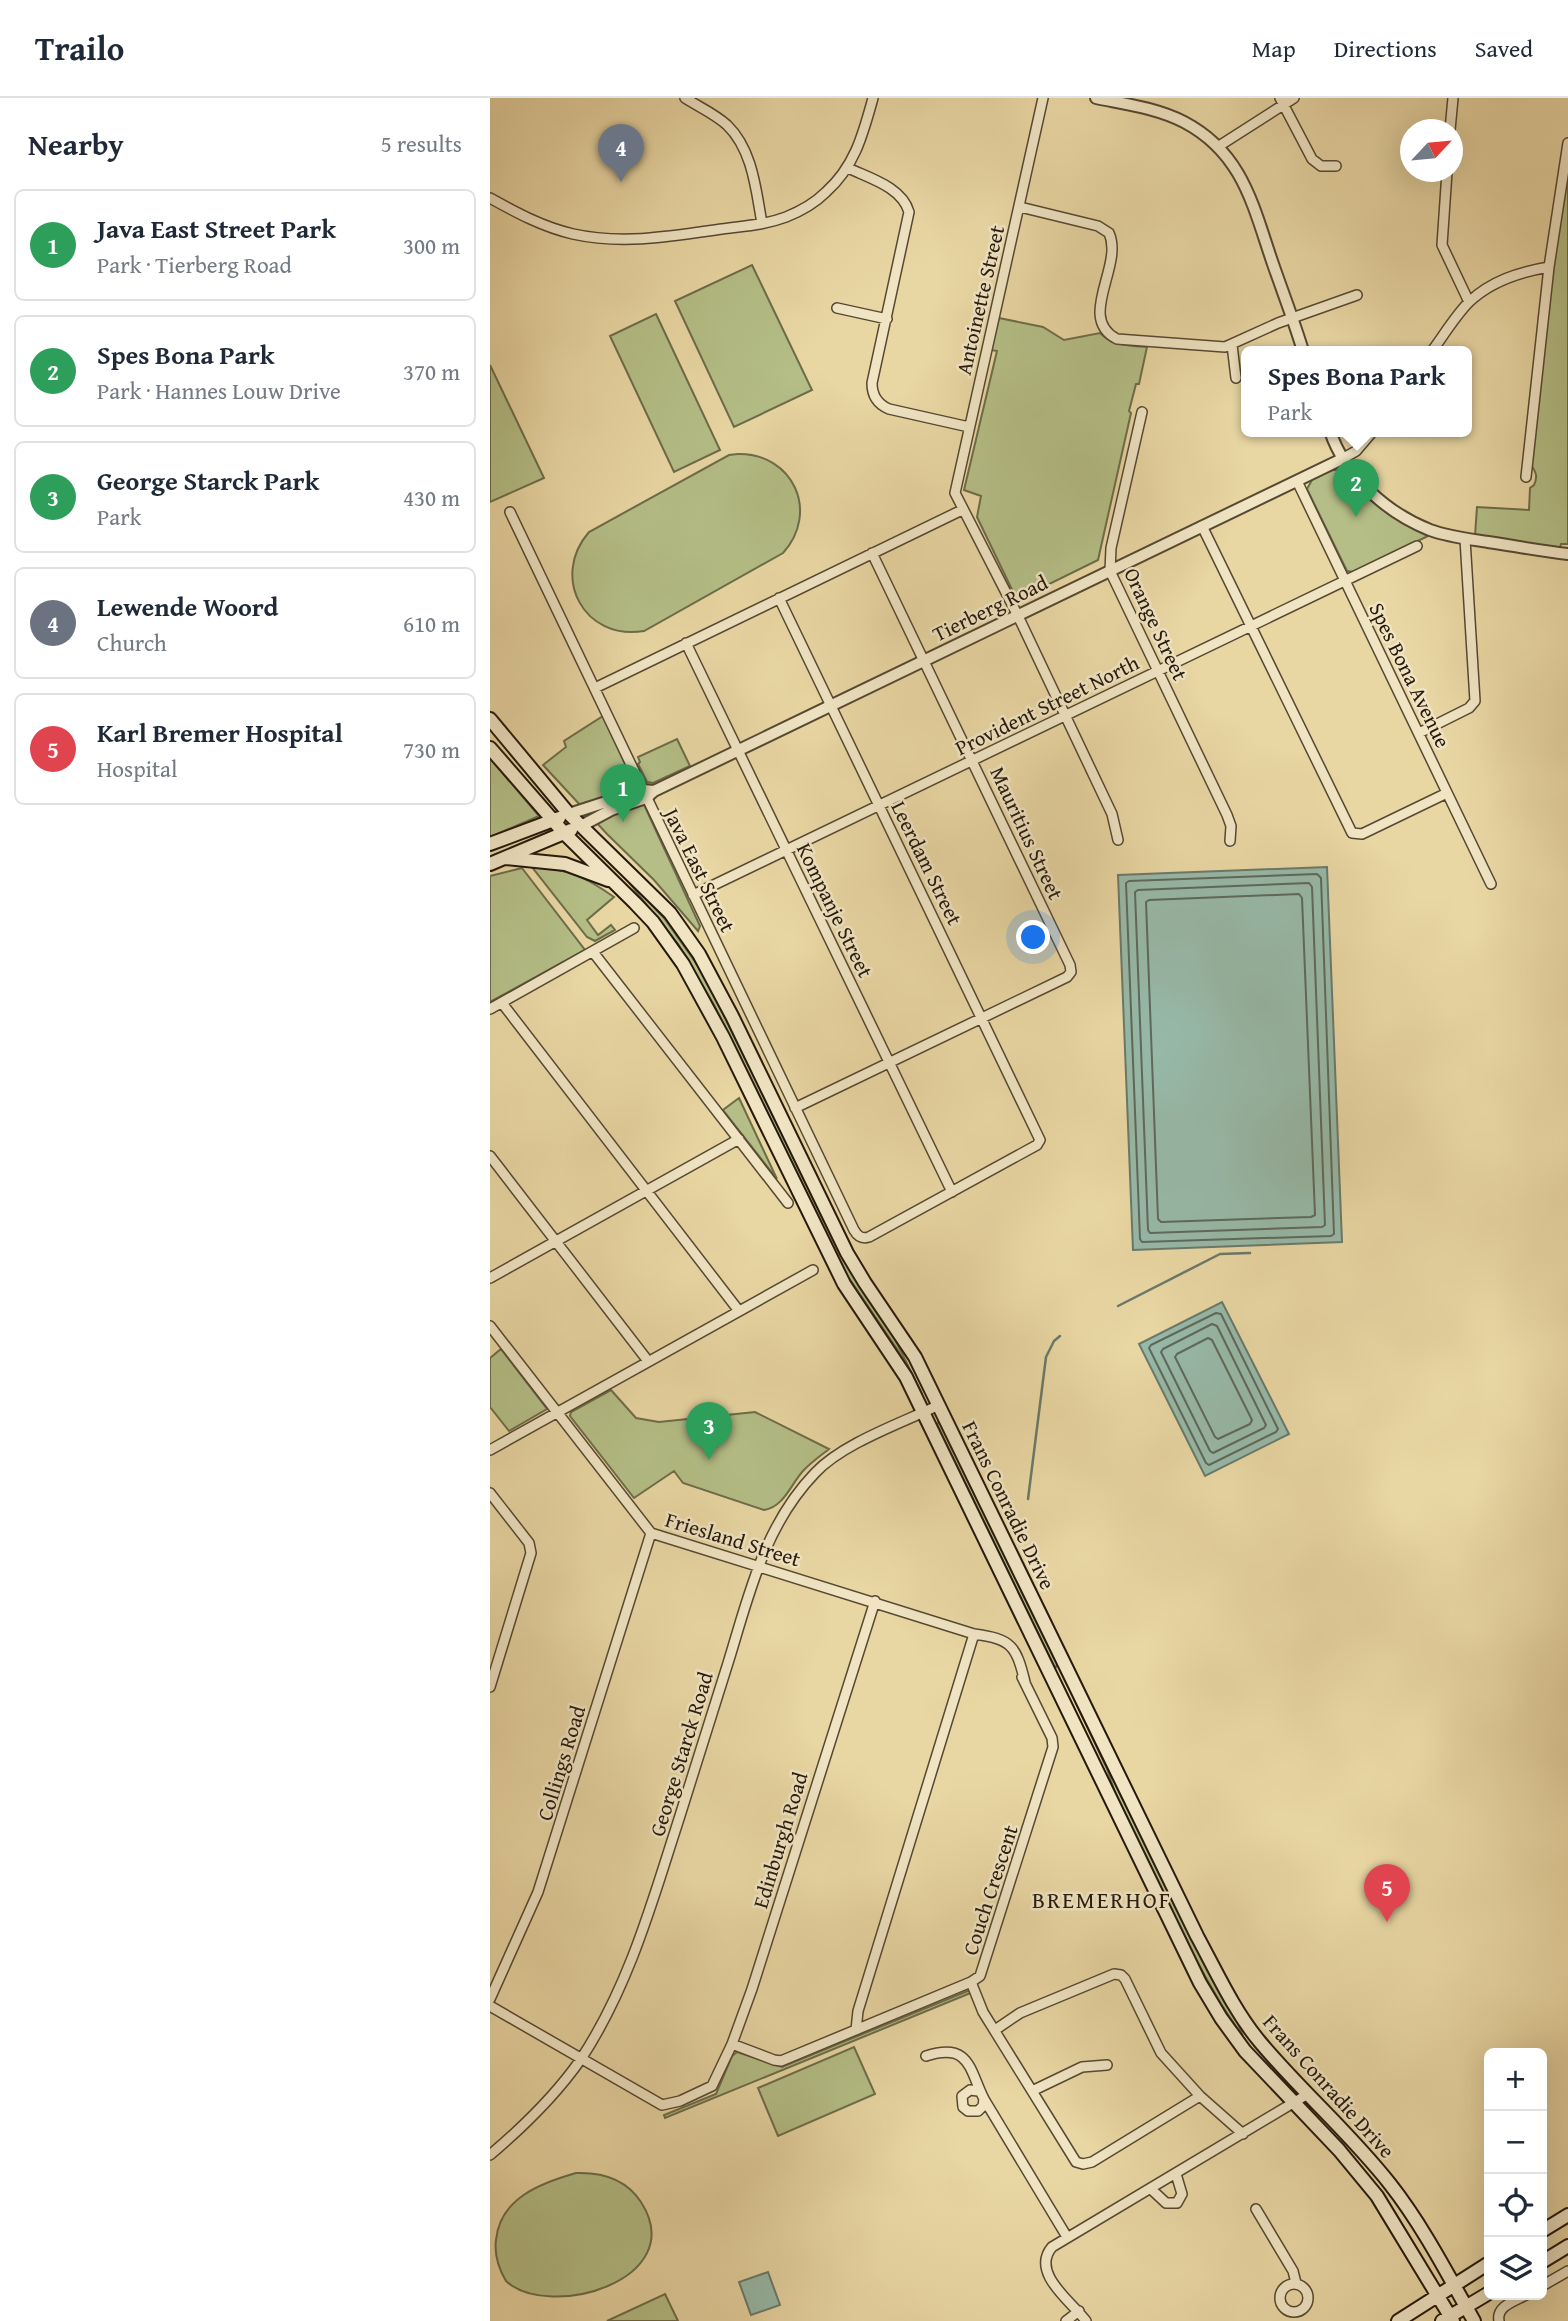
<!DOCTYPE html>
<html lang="en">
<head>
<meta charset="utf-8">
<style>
	:root { --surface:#fff; --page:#f6f6f7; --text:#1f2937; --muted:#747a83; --line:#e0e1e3; --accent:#8f2418 }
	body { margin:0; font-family:"Gentium Book Plus",serif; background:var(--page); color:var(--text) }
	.controls { position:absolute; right:21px; bottom:21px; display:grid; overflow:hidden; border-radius:10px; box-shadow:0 7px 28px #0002 }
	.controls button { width:63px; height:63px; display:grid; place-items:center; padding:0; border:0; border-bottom:2px solid var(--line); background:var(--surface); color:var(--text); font:35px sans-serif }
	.compass { position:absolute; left:910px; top:21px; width:63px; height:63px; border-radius:50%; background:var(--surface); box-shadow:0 7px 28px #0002; rotate:64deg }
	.you { position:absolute; left:544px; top:840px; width:24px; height:24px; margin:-18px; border:5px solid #fff; border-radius:50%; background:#1a73e8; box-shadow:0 0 0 10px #1a73e833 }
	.badge { display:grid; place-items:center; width:46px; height:46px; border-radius:50%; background:var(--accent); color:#fff; font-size:23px; font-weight:700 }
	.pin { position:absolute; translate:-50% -58px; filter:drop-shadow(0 2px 4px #0008) }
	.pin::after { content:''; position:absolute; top:37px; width:24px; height:21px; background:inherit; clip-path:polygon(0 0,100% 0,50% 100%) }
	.popup { position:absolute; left:751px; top:248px; width:231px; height:91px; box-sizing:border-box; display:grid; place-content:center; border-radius:10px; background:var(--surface); filter:drop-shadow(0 2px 5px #0005); font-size:23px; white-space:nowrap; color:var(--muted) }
	.popup b { font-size:26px; color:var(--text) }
	.popup::after { content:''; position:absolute; left:50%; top:100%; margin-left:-14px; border:14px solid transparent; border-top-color:var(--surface) }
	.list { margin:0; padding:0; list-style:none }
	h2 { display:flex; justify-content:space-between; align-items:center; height:91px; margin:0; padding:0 28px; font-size:30px }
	h2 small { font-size:23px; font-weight:400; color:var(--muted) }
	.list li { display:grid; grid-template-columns:46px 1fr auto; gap:21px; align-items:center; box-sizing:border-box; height:112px; margin:0 14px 14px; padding:0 14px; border:2px solid var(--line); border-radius:10px }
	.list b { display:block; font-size:26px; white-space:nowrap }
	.list p { margin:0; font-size:23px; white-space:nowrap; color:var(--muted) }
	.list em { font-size:23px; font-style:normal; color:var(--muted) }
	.icon { flex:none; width:38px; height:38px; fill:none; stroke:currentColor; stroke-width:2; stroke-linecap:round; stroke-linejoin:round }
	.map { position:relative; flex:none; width:1078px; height:2223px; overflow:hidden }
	header { display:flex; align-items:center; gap:42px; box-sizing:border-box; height:98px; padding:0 35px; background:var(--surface); border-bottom:2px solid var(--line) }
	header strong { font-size:33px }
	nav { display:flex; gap:38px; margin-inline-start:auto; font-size:24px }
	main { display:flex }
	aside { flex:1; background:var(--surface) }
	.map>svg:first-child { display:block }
	.green { fill:#b4be86; stroke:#6d6c49; stroke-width:2 }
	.water { fill:#97b9a8; stroke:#6a796a; stroke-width:2 }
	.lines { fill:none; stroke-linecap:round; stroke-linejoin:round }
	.shore { stroke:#5e695a; stroke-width:2 }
	.stream { stroke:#6a796a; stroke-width:2.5 }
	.minor-casing { stroke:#564832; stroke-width:12 }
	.tertiary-casing { stroke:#564832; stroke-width:14 }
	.secondary-casing { stroke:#26190c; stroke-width:16 }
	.minor { stroke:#f0e4c3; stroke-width:9 }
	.tertiary { stroke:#f0e4c3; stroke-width:10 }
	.secondary { stroke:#f0e4c3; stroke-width:12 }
	.labels { text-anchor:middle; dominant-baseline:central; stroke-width:5; stroke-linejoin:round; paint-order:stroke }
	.street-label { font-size:21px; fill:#26190c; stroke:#f0e4c3 }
	.neighbourhood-label { font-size:23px; letter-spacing:2px; fill:#26190c; stroke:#f0e4c3 }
</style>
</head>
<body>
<header>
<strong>Trailo</strong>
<nav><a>Map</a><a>Directions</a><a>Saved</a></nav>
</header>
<main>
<aside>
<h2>Nearby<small>5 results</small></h2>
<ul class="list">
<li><span class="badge" style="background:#2e9e5b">1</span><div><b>Java East Street Park</b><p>Park · Tierberg Road</p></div><em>300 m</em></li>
<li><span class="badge" style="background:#2e9e5b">2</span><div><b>Spes Bona Park</b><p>Park · Hannes Louw Drive</p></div><em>370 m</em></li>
<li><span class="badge" style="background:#2e9e5b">3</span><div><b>George Starck Park</b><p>Park</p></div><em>430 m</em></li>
<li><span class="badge" style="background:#6b7280">4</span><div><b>Lewende Woord</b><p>Church</p></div><em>610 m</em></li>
<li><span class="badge" style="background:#e0444e">5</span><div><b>Karl Bremer Hospital</b><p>Hospital</p></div><em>730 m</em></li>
</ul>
</aside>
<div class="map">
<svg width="1078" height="2223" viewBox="0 0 1078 2223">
	<rect width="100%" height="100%" fill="#e8d6a3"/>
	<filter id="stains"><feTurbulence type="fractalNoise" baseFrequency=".00286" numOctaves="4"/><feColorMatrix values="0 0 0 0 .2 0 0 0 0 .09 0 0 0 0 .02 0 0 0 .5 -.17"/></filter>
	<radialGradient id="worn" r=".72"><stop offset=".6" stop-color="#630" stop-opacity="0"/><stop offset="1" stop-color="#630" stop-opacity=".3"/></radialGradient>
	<path class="green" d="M1078,71V446H1071L1070,450L985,438L987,409L1039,412L1040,390L1044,387C1048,379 1046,374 1041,367L1063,166Z
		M262,167L322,292L244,329L185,203Z
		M166,216L230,352L184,374L120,238Z
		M509,220L553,229L574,242L610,235C623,248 639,248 657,249L649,286H646L639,313L641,315L608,462L527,502L487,419L491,398L474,392L507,253L501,252Z
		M0,267L54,380L0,404Z
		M248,356C303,355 330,414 293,455L154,533C94,543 60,479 99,434L239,357Z
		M842,372C855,371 860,381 868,390C888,411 911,426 938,438L864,474L857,473L817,391L823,380Z
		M113,618L210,828L208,833L164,782L117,736L53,667L76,649L74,643Z
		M187,641L200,668L163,685L157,684L148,666L150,664L148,659Z
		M0,660L49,718L0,739Z
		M42,769C79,771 94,778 124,799L97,822L108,837L121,827L125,832L105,843L97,839Z
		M32,770L95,852L0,904V778Z
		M129,772L174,820L213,875L351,1155L403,1237L432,1296L407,1251L352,1170L224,907L188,846Z
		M249,1000L287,1081L233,1012Z
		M11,1251L57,1311L19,1333L0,1309V1260Z
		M121,1292L146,1320L169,1324L265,1314L339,1351C330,1358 320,1365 313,1373C301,1386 294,1409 274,1412L193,1385L184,1373L144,1400L80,1318L81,1314Z
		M449,1323L451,1324L568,1566L566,1569L564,1568L447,1327Z
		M584,1601L697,1833L747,1923L754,1941L731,1906L703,1857L629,1706L617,1671Z
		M480,1892L483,1894L175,2020L174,2017L226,1996L242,1958L247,1954L292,1969Z
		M364,1949L385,1996L288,2038L268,1990Z
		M86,2075C113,2074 136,2081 151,2104C201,2182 59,2223 16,2183C9,2171 4,2157 6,2142C10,2100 51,2085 86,2075Z
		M175,2196L188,2223H117Z"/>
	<path class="water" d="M837,769L852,1144L643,1152L628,777Z
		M732,1204L799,1336L715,1378L649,1246Z
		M278,2174L290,2207L261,2217L249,2184Z"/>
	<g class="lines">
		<path class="shore" d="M827,776L831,780L844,1136L841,1138L652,1144L650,1141L636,785L639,783Z
			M819,785L822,789L835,1127L832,1129L660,1135L658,1132L645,794L648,792Z
			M809,796L812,800L825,1117L821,1119L671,1124L668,1121L656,804L659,802Z
			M726,1215L731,1216L788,1331L786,1334L719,1367L716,1365L659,1250L661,1247Z
			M722,1226L727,1228L776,1327L774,1330L723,1355L720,1353L671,1254L673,1251Z
			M718,1240L722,1242L762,1322L760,1326L728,1341L725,1339L685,1259L687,1256Z"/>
		<path class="stream" d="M628,1208L730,1156L760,1155
			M538,1401L556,1259L564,1243L570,1238"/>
		<defs>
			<path id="minor" d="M195,0C209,9 225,16 237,27C263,52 266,93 272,125
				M553,0L465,395L528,518L622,716L628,742
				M790,0L822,61L831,68H846
				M960,32L963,0
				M729,48L804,0
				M358,70C379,80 412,89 419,114L382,285C382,297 387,306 399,311L479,329
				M957,74L952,147L979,204
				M0,100C27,115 53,129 83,136C133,147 183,138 232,131C254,128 275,127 296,119C311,113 325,105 336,94C365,68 373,36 383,0
				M530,109L608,128L619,135C634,168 586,220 627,241L735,249L788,225L867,197
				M347,210L397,221
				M742,247L746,280
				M942,253C954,237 965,218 979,204C1001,183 1029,174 1059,169
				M652,314L621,450L620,473L737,717L741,728L740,743
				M852,361L866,353L883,333
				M1036,379L1059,169L1078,45
				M807,383L1001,786
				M20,414L364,1132C368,1139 372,1141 379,1139L547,1047L550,1042L289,500
				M712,428L862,735L872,736L957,695
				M196,545L462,1094
				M105,590L472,412
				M929,635L979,610L985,603L975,441
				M203,797L927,448
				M103,854L298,1105
				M12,905L249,1213
				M0,911L144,830
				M305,1010L577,879L581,874L580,867L382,455
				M0,1058L158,1263
				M0,1180L249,1041
				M0,1228L161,1435L484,1536C521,1541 526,1547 535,1584
				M0,1352L323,1172
				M0,1395L39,1445L41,1455L0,1589
				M481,1884L493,1914L586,2064L593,2066L602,2064L710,1998
				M0,1901L48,1794L161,1435
				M0,1908L172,2007L190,2003L222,1988L242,1946L262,1891L385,1503
				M366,1932L368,1913L484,1536
				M505,1932L530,1915L624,1876L631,1877L635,1881L671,1955L710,1998L753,2036
				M242,1946L284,1962L291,1963L481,1884L490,1878L563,1649L562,1640L532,1579
				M436,1958C480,1944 479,1971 494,2001L493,2008L488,2013H478L473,2009L472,1998L480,1992L488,1993
				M542,1993L592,1969L617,1967
				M494,2001L577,2139
				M0,2057C33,2029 66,1997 91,1961C133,1897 156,1825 179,1752C199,1690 218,1628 238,1565C259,1497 274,1428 325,1375C353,1345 412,1325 449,1307
				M661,2091L676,2105H687L692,2096L686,2076
				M766,2111L803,2173L806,2185
				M790 2200a14 14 0 1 1 28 0a14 14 0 1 1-28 0Z
				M1052,2188L1078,2173
				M576,2223L589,2213
				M596,2223C582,2204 540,2175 562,2149L818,1996
				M1009,2223C1006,2208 1025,2203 1036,2197"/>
			<path id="tertiary" d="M606,0C635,6 667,10 694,24C753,55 763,108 783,166C793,195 804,223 813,253
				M840,333C855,378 897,415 940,432C959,439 979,441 998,444C1025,448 1051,453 1078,456
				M79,716L153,692L164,693
				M91,728L121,712L156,700L164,693L852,361"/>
			<path id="secondary" d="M0,621L79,716L180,815L209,856L242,918L357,1155L375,1185L425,1259L707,1838C726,1873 744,1913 770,1944C811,1993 860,2035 900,2086C933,2128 958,2177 984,2223
				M0,650L74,735L145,805L163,824L193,866L233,939L354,1186L416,1279L710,1885L731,1920L755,1953L849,2052L887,2098L963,2223
				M0,746L69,720
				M15,760L75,766L118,782
				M0,766L81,732
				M1052,2133L1078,2117
				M1052,2164L1078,2148
				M908,2223L999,2165
				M952,2223L999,2195"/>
		</defs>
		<use href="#minor" class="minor-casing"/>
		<use href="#tertiary" class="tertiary-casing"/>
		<use href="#secondary" class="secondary-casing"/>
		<use href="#minor" class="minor"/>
		<use href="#tertiary" class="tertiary"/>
		<use href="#secondary" class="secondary"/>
	</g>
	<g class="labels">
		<g class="street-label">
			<text transform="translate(490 202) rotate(-77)">Antoinette Street</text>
			<text transform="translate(500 510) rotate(-26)">Tierberg Road</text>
			<text transform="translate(666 526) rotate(65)">Orange Street</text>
			<text transform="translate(920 577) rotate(64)">Spes Bona Avenue</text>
			<text transform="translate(557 607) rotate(-26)">Provident Street North</text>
			<text transform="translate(537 735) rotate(65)">Mauritius Street</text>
			<text transform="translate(437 765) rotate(64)">Leerdam Street</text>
			<text transform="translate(210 772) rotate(64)">Java East Street</text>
			<text transform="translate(345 812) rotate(64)">Kompanje Street</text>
			<text transform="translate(519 1407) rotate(64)">Frans Conradie Drive</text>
			<text transform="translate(243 1441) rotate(17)">Friesland Street</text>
			<text transform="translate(191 1656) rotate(-73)">George Starck Road</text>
			<text transform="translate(71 1665) rotate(-73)">Collings Road</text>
			<text transform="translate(290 1742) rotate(-73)">Edinburgh Road</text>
			<text transform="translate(500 1792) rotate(-72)">Couch Crescent</text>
			<text transform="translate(839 1988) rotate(48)">Frans Conradie Drive</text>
		</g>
		<g class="neighbourhood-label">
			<text x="612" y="1801">BREMERHOF</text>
		</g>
	</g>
	<rect width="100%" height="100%" filter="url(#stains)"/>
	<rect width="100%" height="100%" fill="url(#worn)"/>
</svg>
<div class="controls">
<button>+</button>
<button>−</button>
<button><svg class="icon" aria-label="locate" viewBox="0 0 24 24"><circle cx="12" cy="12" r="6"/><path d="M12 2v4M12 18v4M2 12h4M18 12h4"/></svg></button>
<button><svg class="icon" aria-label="layers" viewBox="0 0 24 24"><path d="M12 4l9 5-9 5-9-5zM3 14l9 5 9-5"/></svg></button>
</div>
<svg class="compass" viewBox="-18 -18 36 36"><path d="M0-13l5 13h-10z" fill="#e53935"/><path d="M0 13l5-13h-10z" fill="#747a83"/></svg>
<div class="you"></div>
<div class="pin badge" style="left:133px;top:724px;background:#2e9e5b">1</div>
<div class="pin badge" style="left:866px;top:419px;background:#2e9e5b">2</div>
<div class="popup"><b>Spes Bona Park</b>Park</div>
<div class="pin badge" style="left:219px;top:1362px;background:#2e9e5b">3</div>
<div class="pin badge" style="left:131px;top:84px;background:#6b7280">4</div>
<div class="pin badge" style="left:897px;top:1824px;background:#e0444e">5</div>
</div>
</main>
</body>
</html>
